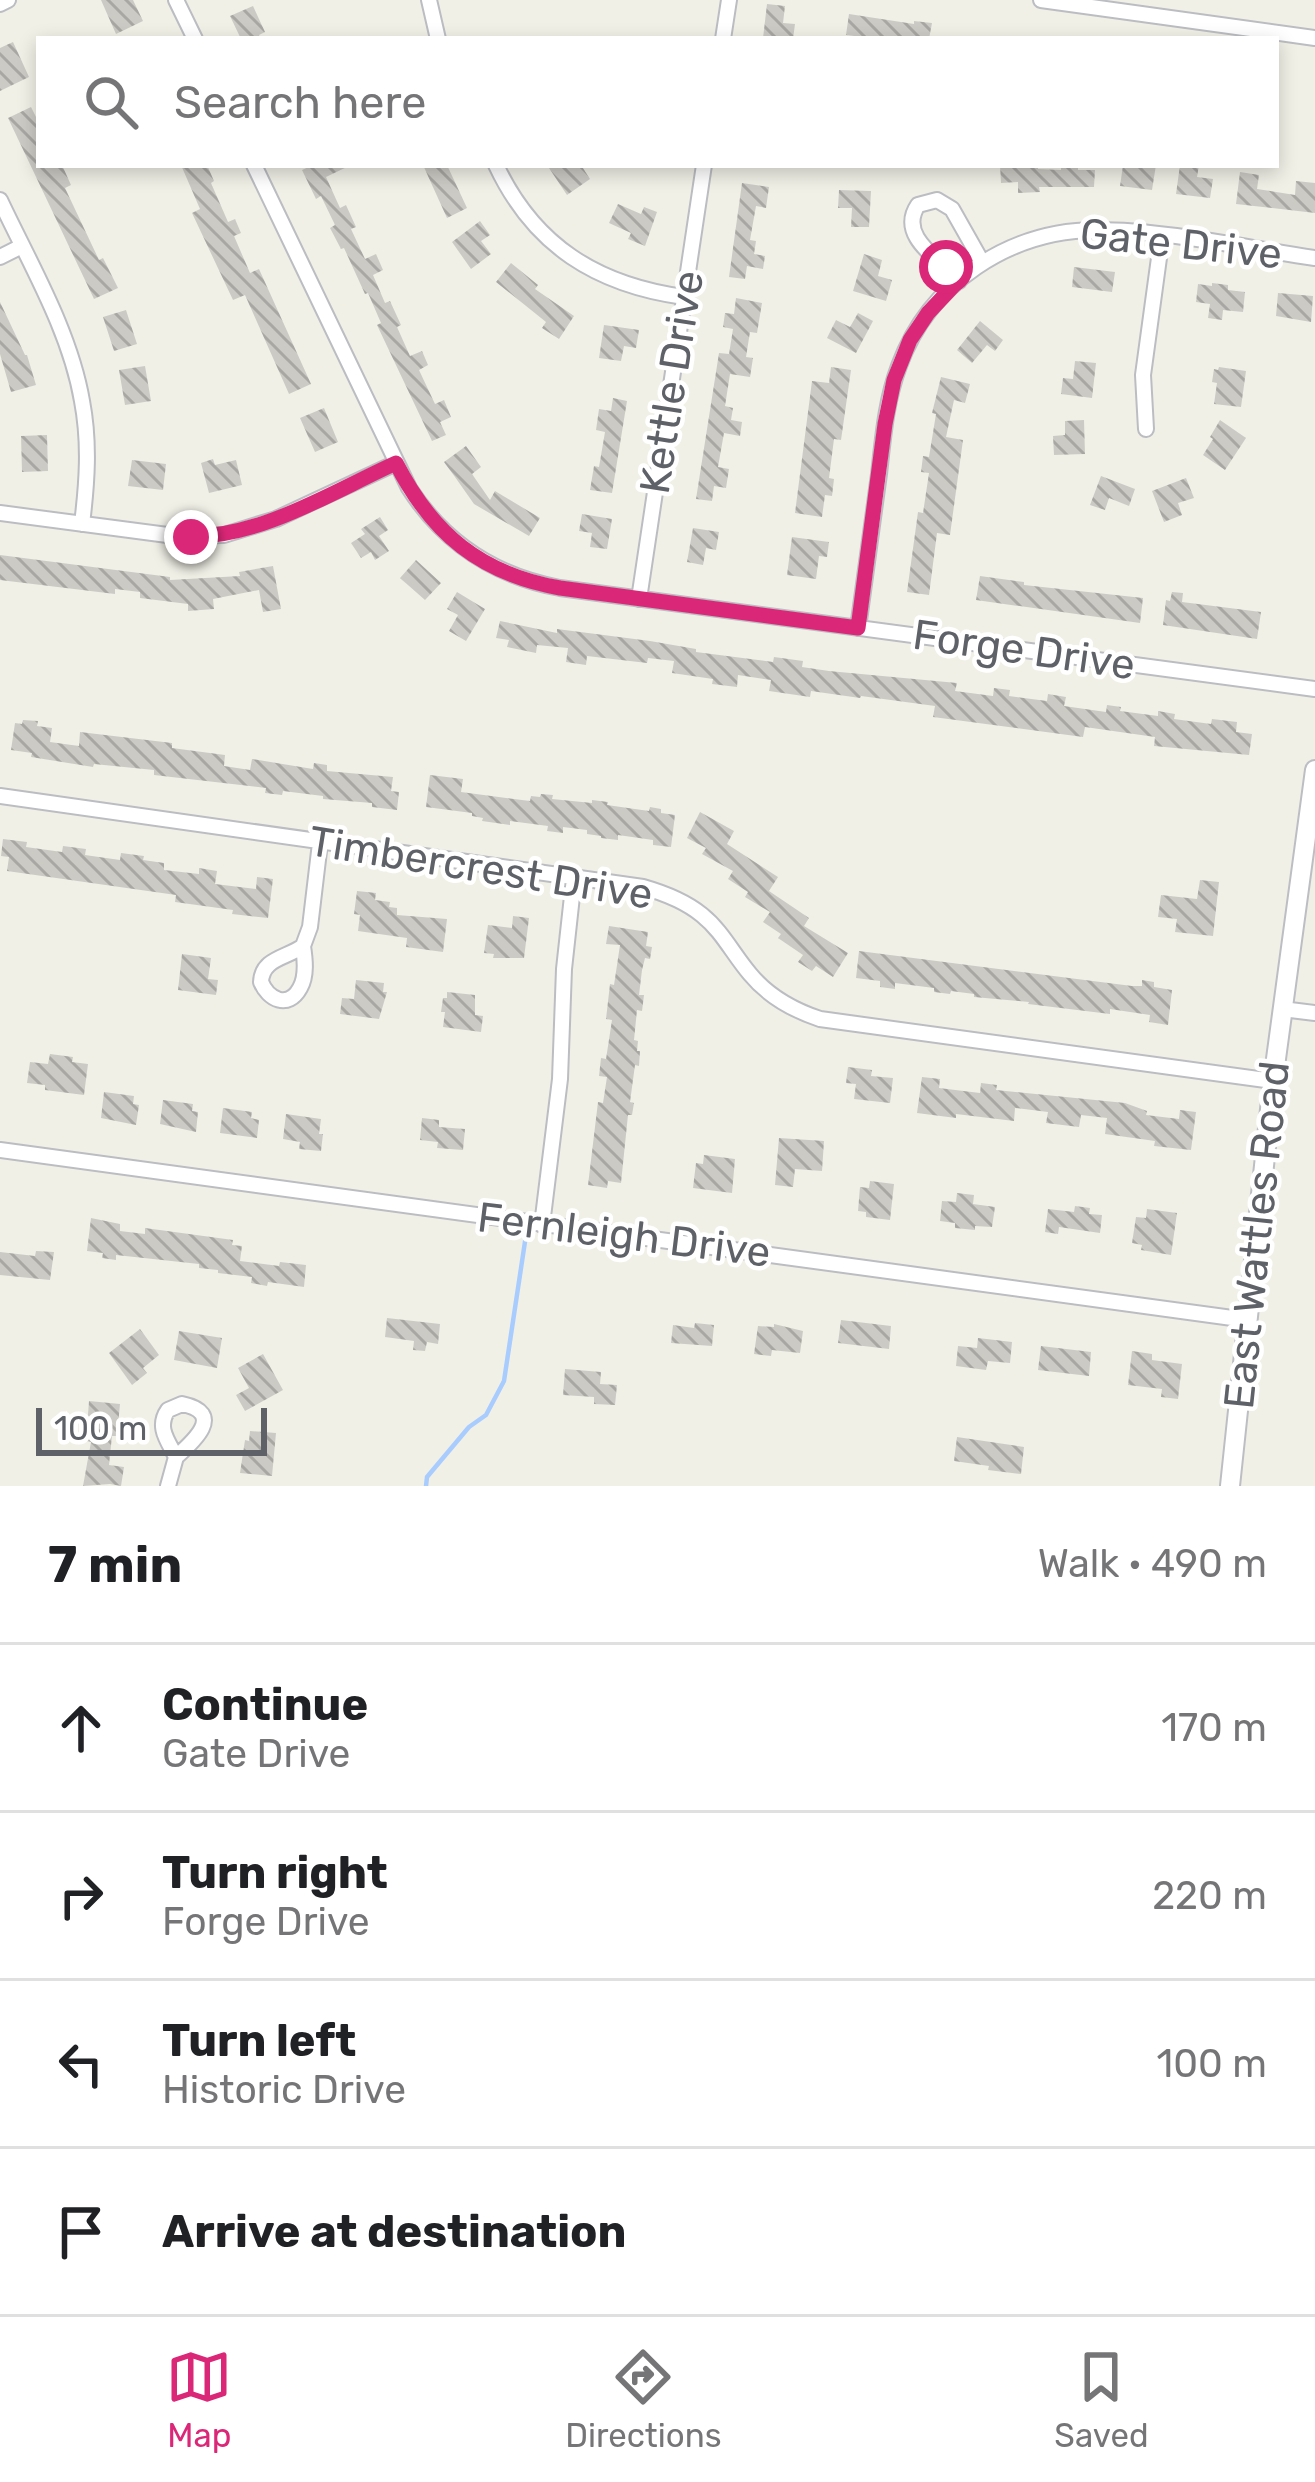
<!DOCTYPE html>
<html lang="en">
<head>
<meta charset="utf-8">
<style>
	:root { --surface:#fff; --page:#f6f6f6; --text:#202124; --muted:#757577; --line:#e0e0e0; --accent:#db2777 }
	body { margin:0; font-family:Rubik,sans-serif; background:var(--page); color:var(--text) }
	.scale { position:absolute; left:36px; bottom:30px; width:231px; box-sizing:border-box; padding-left:12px; border:6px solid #5e6167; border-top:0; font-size:33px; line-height:42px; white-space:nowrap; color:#5e6167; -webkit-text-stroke:9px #fff; paint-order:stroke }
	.stop { position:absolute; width:36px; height:36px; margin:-27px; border:9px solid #db2777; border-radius:50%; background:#fff }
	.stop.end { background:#db2777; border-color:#fff; box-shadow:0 3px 12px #0008 }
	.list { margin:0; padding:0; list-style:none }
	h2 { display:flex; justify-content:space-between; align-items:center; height:156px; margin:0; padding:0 48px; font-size:51px }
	h2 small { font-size:39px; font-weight:400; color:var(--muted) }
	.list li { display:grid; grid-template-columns:78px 1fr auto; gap:36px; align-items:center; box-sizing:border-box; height:168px; padding:0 48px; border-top:3px solid var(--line) }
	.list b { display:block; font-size:45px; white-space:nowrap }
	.list p { margin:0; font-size:39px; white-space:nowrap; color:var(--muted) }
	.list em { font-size:39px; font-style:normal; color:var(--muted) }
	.icon { flex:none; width:66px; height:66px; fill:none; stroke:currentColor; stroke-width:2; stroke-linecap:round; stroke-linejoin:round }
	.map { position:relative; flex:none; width:1315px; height:1486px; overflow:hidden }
	.search { position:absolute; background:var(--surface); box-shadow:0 6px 18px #0003; left:36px; right:36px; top:36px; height:132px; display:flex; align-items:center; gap:30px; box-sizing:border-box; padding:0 42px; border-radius:0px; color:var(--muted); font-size:45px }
	.sheet { height:828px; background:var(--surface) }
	nav { display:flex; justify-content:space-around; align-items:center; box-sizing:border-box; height:168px; border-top:3px solid var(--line); background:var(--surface); font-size:33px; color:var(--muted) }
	nav a { display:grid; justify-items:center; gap:6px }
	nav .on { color:var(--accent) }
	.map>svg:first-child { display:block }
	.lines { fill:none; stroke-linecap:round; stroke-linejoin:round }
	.stream { stroke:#a9ccff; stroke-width:4.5 }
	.building { fill:url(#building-back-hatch) }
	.minor-casing { stroke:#bbbdc2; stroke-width:18 }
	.secondary-casing { stroke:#bcbec4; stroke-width:22 }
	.minor { stroke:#fff; stroke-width:14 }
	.secondary { stroke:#fff; stroke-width:18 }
	.route { stroke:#db2777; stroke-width:15 }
	.labels { text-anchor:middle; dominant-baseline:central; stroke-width:9; stroke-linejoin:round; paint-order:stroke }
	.street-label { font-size:42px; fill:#5e6167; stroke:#fff }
</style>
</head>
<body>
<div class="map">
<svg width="1315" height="1486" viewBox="0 0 1315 1486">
	<defs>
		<pattern id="building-back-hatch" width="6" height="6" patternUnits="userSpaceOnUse" patternTransform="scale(3)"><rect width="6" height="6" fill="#cccac4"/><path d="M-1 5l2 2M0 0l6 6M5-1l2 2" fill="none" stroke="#a9a7a3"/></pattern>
	</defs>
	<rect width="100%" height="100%" fill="#f1f0e7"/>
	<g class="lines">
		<path class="stream" d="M426,1486L427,1477L469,1427L486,1415L504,1381L526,1235"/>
	</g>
	<path class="building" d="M101,0H133L143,21L116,34Z
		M767,4L785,6L783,23L795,24L793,39L763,38Z
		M253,6L265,32L259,35L261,39H241L230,16Z
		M849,14L914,24V21L932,23L929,39H863V37L846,35Z
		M13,42L29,77L0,91V48Z
		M31,107L39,123V165H62L71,185L65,188L99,260L103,258L118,288L94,299L8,118Z
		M181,165H207L214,181L211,183L228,222L235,219L241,233L234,236L250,273L259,269L311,384L289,394L245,295L233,300L192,213L200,209Z
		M313,165H351L326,177L340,208L346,205L356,227L351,229L365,259L376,254L383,270L373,275L385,303L390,301L401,325L397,327L410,356L422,351L428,365L419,370L435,404L444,400L451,417L440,422L446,435L432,441L377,325L381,323L368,293L365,294L344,248L341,249L330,228L335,225L321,196L316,199L302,170Z
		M423,165H447L467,208L447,218Z
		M547,165H581L590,179L567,195Z
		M1000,165H1038V169L1061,170V165H1078V170H1095L1094,187H1039L1040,192L1018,193V182L1001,183Z
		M1123,165H1156L1152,190L1120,186Z
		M1180,165H1199L1197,177L1213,179L1210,198L1176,194Z
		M1240,172L1259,175L1257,189L1295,195L1296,181L1315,183V213L1236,204Z
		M742,183L769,187L766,208L756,206L750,240L756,241L754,254L765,256L763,269L747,266L745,279L729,277Z
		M839,190L871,191L869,227H851L852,208H838Z
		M618,204L641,214L644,207L657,212L645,246L628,239L631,233L609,223Z
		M480,221L490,235L481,241L491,254L471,269L452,242Z
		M864,254L882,260L878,276L892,280L886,301L853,291Z
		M511,263L538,285L535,289L574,316L559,339L542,328L546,322L496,282Z
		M1074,267L1115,272L1112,292L1072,287Z
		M1212,283L1228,285V290L1245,292L1243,312L1223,310L1222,320L1208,318L1210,304L1196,302L1198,284L1212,286Z
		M1278,293L1313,296L1311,322L1276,316Z
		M736,298L762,303L757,333L750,332L746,357L753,358L750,377L730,374L725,406L733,408L731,420L742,422L740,436L724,433L718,467L729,469L726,488L714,486L712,501L696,499L719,353L729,354L733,329L723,327L725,313L734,314Z
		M0,302L25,355H27L36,385L11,392L0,354Z
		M126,310L137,344L114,351L103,317Z
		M858,313L873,321L856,353L827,338L836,320L850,327Z
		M980,321L1003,340L995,351L987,345L972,363L957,350Z
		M604,325L639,330L636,348L624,346L621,361L599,358Z
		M1075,361L1096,363L1092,398L1061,394L1063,378L1073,379Z
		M145,366L151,401L125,405L119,370Z
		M831,367L851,370L841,440L834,439L829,478L834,479L832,496L825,495L822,517L795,513L812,381L829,383Z
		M1219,367L1246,371L1241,407L1214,404L1217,383L1212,382L1214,369L1218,370Z
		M941,377L970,384L965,403L954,400L946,437L963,440L950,535L937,533L929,595L907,592L918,512L923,513L929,473L921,472L923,456L929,457L936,414L932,413Z
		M613,398L627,401L612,493L590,490L594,466L599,467L605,432L596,430L599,409L611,411Z
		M324,408L338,442L315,452L300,418Z
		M1084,420L1085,454L1054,455L1053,436L1065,435V421Z
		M1220,420L1246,438L1225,470L1203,455L1213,439L1210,437Z
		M47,435L48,471L22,472L21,436Z
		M466,446L481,467L472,474L490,500L495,491L540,518L529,536L474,504L455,477L444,462Z
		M213,459L215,465L236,460L242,485L209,493L201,463Z
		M132,460L166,464L163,490L128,486Z
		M1101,476L1135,489L1129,506L1109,498L1105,510L1090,505Z
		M1186,478L1194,498L1178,503L1182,515L1164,522L1152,491Z
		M582,514L612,519L607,549L590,547L592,533L579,531Z
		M380,517L388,530L379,536L389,551L375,560L371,552L361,558L351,543L365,534L361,529Z
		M693,528L719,532L716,550L706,548L703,565L687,562Z
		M792,537L829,542L827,557L819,556L816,579L787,575Z
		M0,555L170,577V580L240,576L239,572L273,566L281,609L263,612L259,590L213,599L214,609L188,611V604L140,598V592L115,589V594L0,580Z
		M416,560L441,583L425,600L400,578Z
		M980,576L1024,582V585L1143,598L1140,623L976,600Z
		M457,592L485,609L466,641L449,631L458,615L447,609Z
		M1172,592L1183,593L1182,602L1261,612L1257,639L1163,625L1166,600L1170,601Z
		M500,621L557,633V629L650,641L696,649V652L773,662L774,657L803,661L802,667L829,671L957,683L955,691L993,696L994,688L1010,690L1009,696L1047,701L1048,694L1066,697L1064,706L1106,712L1107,705L1121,707L1120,711L1158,716V711L1175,714L1174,719L1211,724L1212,719L1237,722L1236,732L1252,734L1249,755L1154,746L1155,737L1085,727L1083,737L933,717L935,706L861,696L860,698L811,691L810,697L769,691L771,680L738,675L737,687L712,684L713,679L672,673L674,661L648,658L647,663L587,656L586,665L566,662L568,648L537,645L536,653L507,647L509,640L496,638Z
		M23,720L38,721L37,726L52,728L50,742L79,746L80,732L172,743V748L225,755L224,766L250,770L252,759L313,769L314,763L327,765V771L393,777L391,791L399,792L397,810L372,807V803L323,799V796L283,791L282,795L265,793L266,788L154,775V770L94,764L93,767L31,757L32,753L11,750L15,723L22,724Z
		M430,775L463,779L461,792L530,801L531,796L540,797L541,794L553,795L552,799L592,803V800L608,802L607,805L649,811L650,807L661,809V813L675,815L671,847L653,845V840L618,835V840L601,838V836L587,834V830L563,827V833L547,831L548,826L510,821V825L482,821L483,818L472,816V813L426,807Z
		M700,812L734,831L727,844L778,877L769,891L809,918L804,926L848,953L833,977L816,966L812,971L798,962L803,955L778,938L781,934L763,922L770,912L745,897L748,892L728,879L733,871L702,854L706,848L687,838Z
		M3,839L27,842L26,847L62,852L63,846L86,849L85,855L120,860L121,853L144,856L143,860L164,863V870L199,874V868L217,871L215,884L256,889L257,877L273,879L268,918L232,914L233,910L175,902L176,895L7,871L9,857L1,856Z
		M1200,880L1219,882L1213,936L1175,932L1177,919L1158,917L1161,895L1197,899Z
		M357,891L376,893L375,900L390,902L389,907L397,908V915L447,919L443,952L406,947L407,938L358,931L360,915L354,914Z
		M513,916L529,918L524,958H493L494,954L484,953L488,925L512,928Z
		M609,926L648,932L646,946L652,947L650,959L645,958L642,970L639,995H644L642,1011L637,1010L634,1040L638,1041L637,1051H640L639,1066L635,1065L630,1102L634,1103L632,1115H628L621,1183L608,1181L607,1188L588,1185L598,1102L603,1103L607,1077L599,1076L601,1058L606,1059L612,1020L606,1019L610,984L614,985L620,945L606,944Z
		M859,951L1132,986H1142V980L1154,982V987L1172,990L1168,1025L1149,1022L1150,1015L1110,1009V1014L1028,1004L1029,1002L974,997V994L951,991L950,994L934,992V988L895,983V989L880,987V981L856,978Z
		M182,954L211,958L208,979L218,980L216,995L178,990Z
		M356,980L384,983L383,992H387L379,1019L340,1014L342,998L354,999Z
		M447,992L475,995V1015L483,1016L481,1032L443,1027L445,1012H441L443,998H447Z
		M50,1054L73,1057L72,1062L88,1064L84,1095L45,1090V1085L27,1083L30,1062L48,1064Z
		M848,1067L872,1070L871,1076L893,1078L890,1103L854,1099L856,1084L846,1083Z
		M922,1077L940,1079L939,1088L980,1093L981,1083L997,1085L996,1090L1125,1103L1147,1111L1146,1115L1179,1119L1180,1110L1196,1112L1191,1150L1154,1146L1155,1141L1105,1134L1107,1118L1081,1115L1079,1127L1046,1123L1048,1112L1015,1108L1014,1121L956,1114V1118L917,1113Z
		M104,1092L134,1096L133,1104L139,1105L136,1125L101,1118Z
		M163,1100L193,1104L192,1111L198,1112L196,1132L160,1124Z
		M223,1108L252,1112L251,1118L259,1120L257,1138L220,1133Z
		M286,1114L321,1119L319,1134H323L321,1151L299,1149L300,1142L283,1139Z
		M422,1118L439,1120V1127L465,1129L463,1150L437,1148L438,1142L420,1140Z
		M779,1138L824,1141L822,1171L795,1169L793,1187L775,1185Z
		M704,1155L735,1159L732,1193L693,1188L696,1163L703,1164Z
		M870,1181L894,1184L890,1220L866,1217V1212L858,1211L860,1187L869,1188Z
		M957,1193L974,1195L973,1204L995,1207L992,1227L975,1226V1230L955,1228V1223L940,1221L942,1201L956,1202Z
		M1075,1206L1090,1208L1089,1214L1102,1215L1100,1233L1059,1227L1058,1234L1045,1232L1048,1209L1074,1212Z
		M1147,1209L1177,1213L1171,1255L1141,1250L1142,1245L1132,1243L1136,1217L1146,1218Z
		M91,1218L120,1224V1231L145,1234V1228L233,1240L232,1245L242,1246L240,1261L279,1266L280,1262L306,1265L304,1287L268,1282L267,1286L251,1283L252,1277L218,1273V1270L199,1268V1264L116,1255V1260L102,1258L103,1253L87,1251Z
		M36,1251L54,1252L50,1280L0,1275V1252L35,1256Z
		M387,1318L440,1324L438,1344L427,1342L425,1351L413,1350L414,1341L385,1337Z
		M841,1320L891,1326L889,1349L838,1343Z
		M695,1323L714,1325L712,1346L671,1343L673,1325L694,1328Z
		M774,1324L803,1331L800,1353L772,1350L771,1356L754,1354L758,1326L774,1327Z
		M140,1329L159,1355L143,1368L147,1373L132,1385L109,1353Z
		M179,1331L222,1338L217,1368L174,1360Z
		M978,1338L1012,1342L1010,1363L988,1361L986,1370L956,1366L958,1346L977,1348Z
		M1041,1346L1091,1352L1089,1376L1038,1370Z
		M1132,1351L1152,1354V1360L1182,1364L1178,1399L1161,1397L1162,1389L1128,1385Z
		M263,1354L283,1390L245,1411L236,1395L249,1388L238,1368Z
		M565,1369L601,1372L600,1384L617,1385L615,1405L594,1404V1397L563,1395Z
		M89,1401L120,1404L117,1436H112L109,1465L124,1467L121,1486L110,1484L83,1486L91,1442L86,1441Z
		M250,1431L276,1433L272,1476L240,1473L245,1440L249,1441Z
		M957,1437L1024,1447L1021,1474L988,1470L989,1466L954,1461Z"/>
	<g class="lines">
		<defs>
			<path id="minor" d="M176,0L195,39
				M429,0L438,39
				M1041,0L1315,38
				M0,4L8,0
				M723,39L729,0
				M254,165L409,488C445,544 495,576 560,588L1315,689
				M496,165C534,246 597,285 684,297
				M0,200C30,264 70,331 82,401C90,443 87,483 82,524
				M0,257L22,246
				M959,281C939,259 897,236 918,205L937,200L952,209L982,262
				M1146,429L1143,375L1162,236
				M0,513L175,536L224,535L276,519L396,463
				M639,599L704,165
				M858,628C865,577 872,525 879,474C883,438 886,400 899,366C929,283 1010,230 1097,230C1165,230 1247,248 1315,258
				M0,796L643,887C664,893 685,901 702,915C722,931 733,954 750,974C768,996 793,1010 820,1019L1273,1081
				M303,946C305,959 307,976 300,988C288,1010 268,999 261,982C262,958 287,958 303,946Z
				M303,946L310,927L320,843
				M1282,1009L1315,1013
				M0,1150L1247,1320
				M542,1225L560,1079L564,969L574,878
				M182,1404C226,1413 193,1442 176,1457C168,1441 156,1427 168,1410Z
				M168,1486L176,1457"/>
			<path id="secondary" d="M1230,1486L1273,1081L1315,770"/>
		</defs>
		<use href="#minor" class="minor-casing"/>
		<use href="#secondary" class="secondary-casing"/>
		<use href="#minor" class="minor"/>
		<use href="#secondary" class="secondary"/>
	</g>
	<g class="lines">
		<path class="route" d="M191,537C265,535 330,493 396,463C432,534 481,574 560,588L858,628L885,424L894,380L910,340L928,313L959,280L946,267"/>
	</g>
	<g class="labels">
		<g class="street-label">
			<text transform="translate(1181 244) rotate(6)">Gate Drive</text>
			<text transform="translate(672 382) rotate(-81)">Kettle Drive</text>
			<text transform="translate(1024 650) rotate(8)">Forge Drive</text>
			<text transform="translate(481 868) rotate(9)">Timbercrest Drive</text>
			<text transform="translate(624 1235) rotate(7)">Fernleigh Drive</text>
			<text transform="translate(1257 1235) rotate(-84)">East Wattles Road</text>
		</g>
	</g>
</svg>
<div class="scale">100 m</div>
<div class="stop" style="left:946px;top:267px"></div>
<div class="stop end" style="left:191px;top:537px"></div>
<div class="search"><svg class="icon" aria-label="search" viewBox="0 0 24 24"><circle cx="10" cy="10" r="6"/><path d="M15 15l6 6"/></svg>Search here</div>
</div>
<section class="sheet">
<h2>7 min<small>Walk · 490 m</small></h2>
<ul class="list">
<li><svg class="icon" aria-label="ahead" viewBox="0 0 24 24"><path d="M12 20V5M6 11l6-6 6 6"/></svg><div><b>Continue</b><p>Gate Drive</p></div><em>170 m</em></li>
<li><svg class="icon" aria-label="right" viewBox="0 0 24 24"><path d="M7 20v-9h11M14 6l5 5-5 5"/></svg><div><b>Turn right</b><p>Forge Drive</p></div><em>220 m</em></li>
<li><svg class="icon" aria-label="left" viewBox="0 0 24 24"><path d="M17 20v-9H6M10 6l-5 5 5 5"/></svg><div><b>Turn left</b><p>Historic Drive</p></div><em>100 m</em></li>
<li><svg class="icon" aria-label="arrive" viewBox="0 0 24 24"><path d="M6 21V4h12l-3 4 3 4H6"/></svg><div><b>Arrive at destination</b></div></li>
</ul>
</section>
<nav>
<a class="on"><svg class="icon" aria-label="map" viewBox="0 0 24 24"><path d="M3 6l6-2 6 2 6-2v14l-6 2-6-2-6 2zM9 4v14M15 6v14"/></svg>Map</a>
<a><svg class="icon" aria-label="directions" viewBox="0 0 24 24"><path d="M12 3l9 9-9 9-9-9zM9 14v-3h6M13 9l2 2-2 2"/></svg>Directions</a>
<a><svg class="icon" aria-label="saved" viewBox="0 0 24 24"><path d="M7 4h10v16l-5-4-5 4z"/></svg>Saved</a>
</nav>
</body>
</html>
